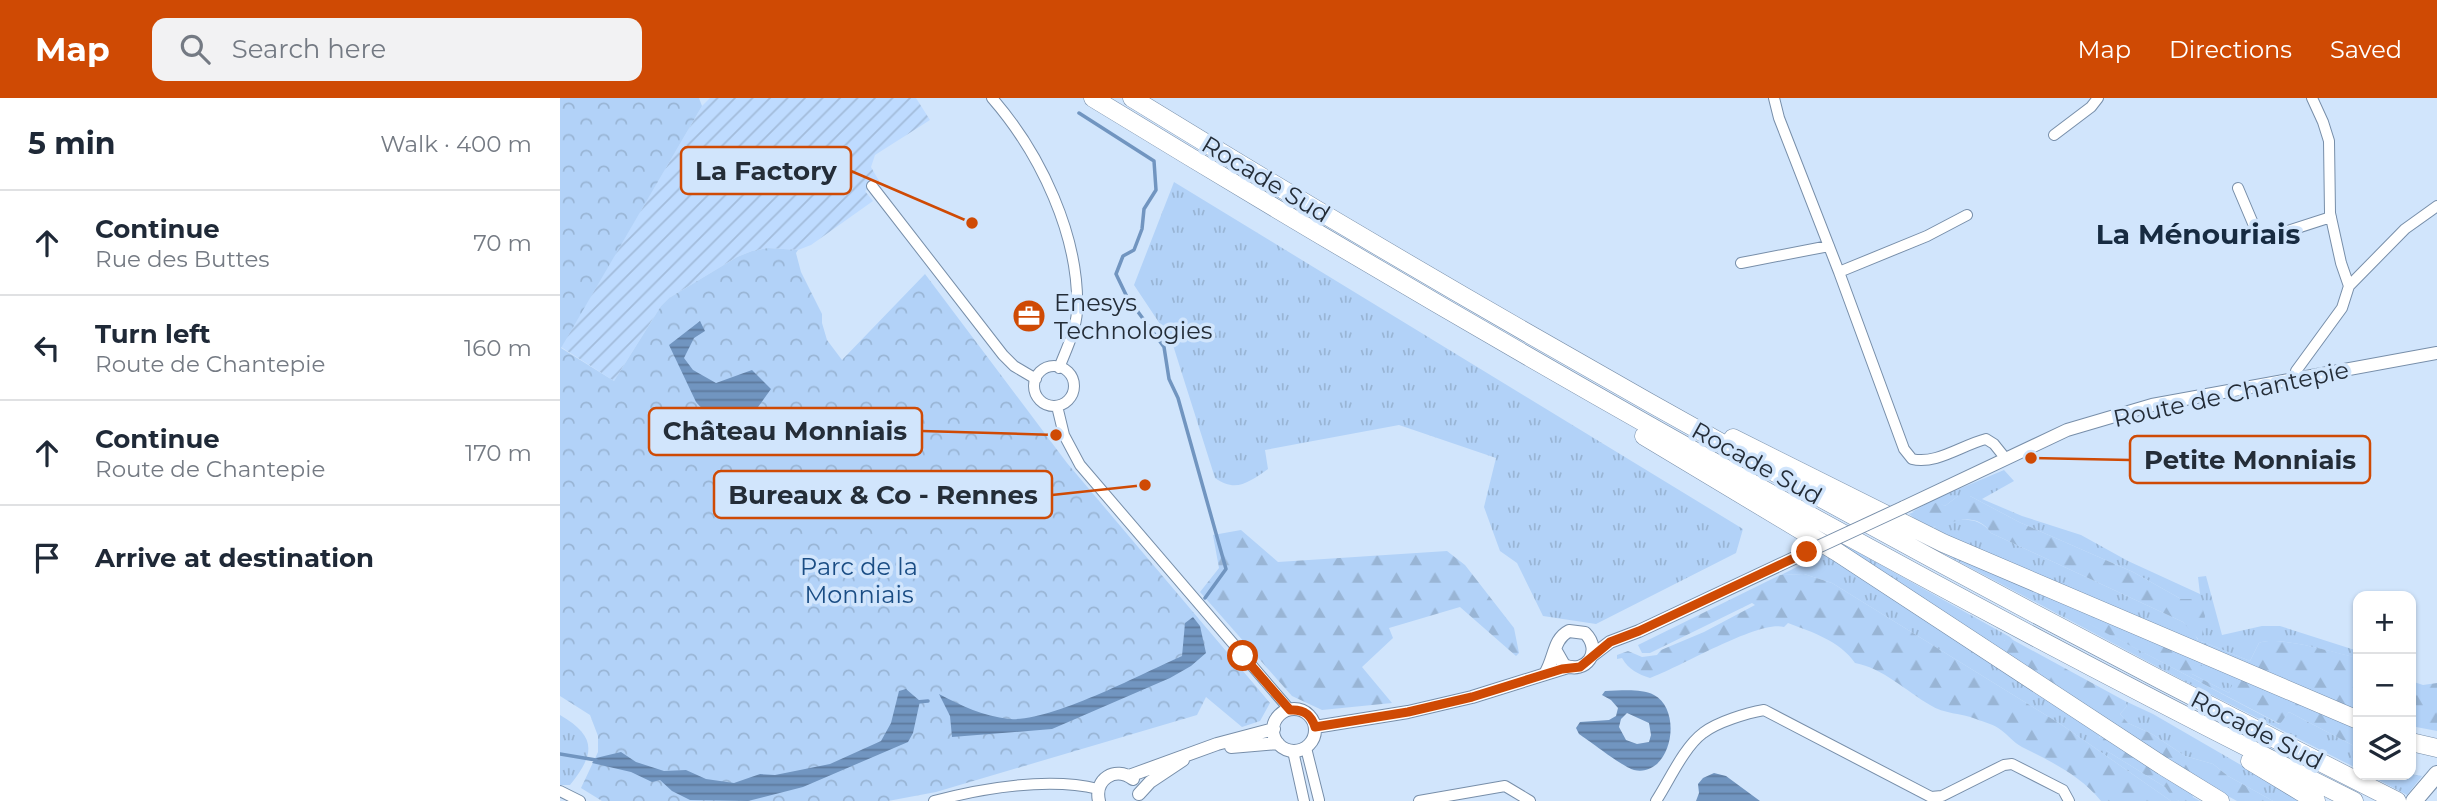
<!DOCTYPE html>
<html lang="en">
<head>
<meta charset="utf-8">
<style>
	:root { --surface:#fff; --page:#f2f2f3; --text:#1f2937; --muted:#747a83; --line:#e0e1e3; --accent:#cf4a04 }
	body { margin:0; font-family:Montserrat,sans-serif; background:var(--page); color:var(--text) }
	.controls { position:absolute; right:21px; bottom:21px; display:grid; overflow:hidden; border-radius:14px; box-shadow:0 2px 5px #0004 }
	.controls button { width:63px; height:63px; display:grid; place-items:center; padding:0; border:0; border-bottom:2px solid var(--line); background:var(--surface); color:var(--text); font:35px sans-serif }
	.stop { position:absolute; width:21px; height:21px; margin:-16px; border:5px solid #cf4a04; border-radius:50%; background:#fff }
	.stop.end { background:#cf4a04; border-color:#fff; box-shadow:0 2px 7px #0008 }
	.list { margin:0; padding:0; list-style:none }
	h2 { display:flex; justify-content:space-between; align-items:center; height:91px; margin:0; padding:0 28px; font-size:30px }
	h2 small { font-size:23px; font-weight:400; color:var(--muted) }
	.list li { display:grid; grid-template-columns:46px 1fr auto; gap:21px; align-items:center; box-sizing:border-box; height:105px; padding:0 28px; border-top:2px solid var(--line) }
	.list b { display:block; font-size:26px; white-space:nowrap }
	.list p { margin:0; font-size:23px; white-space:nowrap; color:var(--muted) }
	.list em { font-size:23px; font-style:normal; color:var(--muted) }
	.icon { flex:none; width:38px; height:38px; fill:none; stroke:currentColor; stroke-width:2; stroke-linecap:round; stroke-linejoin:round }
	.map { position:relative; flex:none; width:1877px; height:703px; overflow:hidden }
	header { display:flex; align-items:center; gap:42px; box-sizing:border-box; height:98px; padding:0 35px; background:var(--accent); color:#fff }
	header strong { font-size:33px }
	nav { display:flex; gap:38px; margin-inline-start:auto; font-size:24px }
	.search { width:490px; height:63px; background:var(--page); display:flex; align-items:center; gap:18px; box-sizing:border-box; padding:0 24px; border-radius:14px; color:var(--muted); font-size:26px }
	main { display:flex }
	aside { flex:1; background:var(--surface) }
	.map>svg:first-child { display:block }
	.industrial { fill:url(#industrial-furrows) }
	.grass { fill:url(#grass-tufts) }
	.forest { fill:url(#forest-firs) }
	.park { fill:url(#park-crowns) }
	.water { fill:url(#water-rules); fill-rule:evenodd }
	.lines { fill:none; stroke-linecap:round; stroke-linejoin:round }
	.stream { stroke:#7195c0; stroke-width:3.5 }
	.minor-casing { stroke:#778ea9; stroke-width:12 }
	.tertiary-casing { stroke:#778ea9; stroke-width:14 }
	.primary-casing { stroke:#778ea9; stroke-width:18 }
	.trunk-casing { stroke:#778ea9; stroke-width:19 }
	.minor { stroke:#fff; stroke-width:10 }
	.tertiary { stroke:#fff; stroke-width:12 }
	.primary { stroke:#fff; stroke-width:16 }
	.trunk { stroke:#fff; stroke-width:18 }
	.tertiary-bridge-casing { stroke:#778ea9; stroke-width:14; stroke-linecap:butt }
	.tertiary-bridge { stroke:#fff; stroke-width:12 }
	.route { stroke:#cf4a04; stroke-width:9 }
	.labels { text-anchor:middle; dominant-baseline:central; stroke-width:7; stroke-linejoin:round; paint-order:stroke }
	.street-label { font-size:24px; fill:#242d38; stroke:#d1e5fc }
	.poi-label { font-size:24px; fill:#242d38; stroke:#d1e5fc; text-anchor:start }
	.park-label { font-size:24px; fill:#1a4d84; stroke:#d1e5fc }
	.quarter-label { font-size:28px; font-weight:bold; fill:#172b41; stroke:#d1e5fc }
	.leader { fill:none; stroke:#cf4a04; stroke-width:2.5 }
	.callout-dot { fill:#cf4a04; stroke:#d1e5fc; stroke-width:2.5 }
	.callout { fill:#d1e5fc; stroke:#cf4a04; stroke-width:2.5 }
	.callout-label { font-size:26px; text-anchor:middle; font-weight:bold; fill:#242d38 }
</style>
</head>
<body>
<header>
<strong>Map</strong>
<div class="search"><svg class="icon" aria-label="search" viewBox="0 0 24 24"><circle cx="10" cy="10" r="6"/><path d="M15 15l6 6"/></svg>Search here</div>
<nav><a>Map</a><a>Directions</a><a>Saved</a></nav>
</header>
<main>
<aside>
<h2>5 min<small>Walk · 400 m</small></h2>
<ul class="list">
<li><svg class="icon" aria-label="ahead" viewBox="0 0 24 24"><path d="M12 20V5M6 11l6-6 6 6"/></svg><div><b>Continue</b><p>Rue des Buttes</p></div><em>70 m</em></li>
<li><svg class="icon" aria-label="left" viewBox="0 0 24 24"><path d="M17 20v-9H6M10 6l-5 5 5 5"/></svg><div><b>Turn left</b><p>Route de Chantepie</p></div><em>160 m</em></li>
<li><svg class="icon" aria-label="ahead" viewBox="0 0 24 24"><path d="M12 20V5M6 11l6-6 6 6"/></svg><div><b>Continue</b><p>Route de Chantepie</p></div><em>170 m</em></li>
<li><svg class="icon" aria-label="arrive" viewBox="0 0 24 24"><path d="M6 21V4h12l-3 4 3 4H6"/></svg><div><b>Arrive at destination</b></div></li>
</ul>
</aside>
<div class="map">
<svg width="1877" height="703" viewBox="0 0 1877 703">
	<defs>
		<pattern id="industrial-furrows" width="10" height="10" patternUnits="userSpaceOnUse" patternTransform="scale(1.75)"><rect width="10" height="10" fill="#bedbff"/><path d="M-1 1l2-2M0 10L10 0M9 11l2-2" fill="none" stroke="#a3bcdb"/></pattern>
		<pattern id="grass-tufts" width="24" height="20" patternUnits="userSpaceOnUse" patternTransform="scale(1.75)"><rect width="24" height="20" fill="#b2d2f8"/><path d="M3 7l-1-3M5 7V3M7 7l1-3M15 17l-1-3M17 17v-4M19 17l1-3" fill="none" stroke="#99b5d5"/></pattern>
		<pattern id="forest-firs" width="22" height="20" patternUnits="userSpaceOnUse" patternTransform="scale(1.75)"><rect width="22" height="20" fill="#b2d2f8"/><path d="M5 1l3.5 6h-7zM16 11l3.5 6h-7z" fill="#99b5d5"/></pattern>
		<pattern id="park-crowns" width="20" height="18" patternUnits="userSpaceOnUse" patternTransform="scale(1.75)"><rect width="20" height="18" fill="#b2d2f8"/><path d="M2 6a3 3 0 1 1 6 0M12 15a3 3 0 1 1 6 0" fill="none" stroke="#99b5d5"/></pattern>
		<pattern id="water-rules" width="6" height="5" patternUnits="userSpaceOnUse" patternTransform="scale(1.75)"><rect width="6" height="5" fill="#7195c0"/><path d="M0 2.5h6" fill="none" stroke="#5d7a9d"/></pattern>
	</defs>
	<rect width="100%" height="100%" fill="#d1e5fc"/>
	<path class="industrial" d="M150,0H356L370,22L315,57L311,69L319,83L305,93L313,103L251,147L238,152L208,150L192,153L177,159L109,200L101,208L54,283L1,249L142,8Z"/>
	<path class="grass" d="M614,84L1183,431L1176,455L1036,526L983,518L957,465L940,453L924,409L936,360L839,327L705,352L708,371C689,384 676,395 655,380L612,244L574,187Z
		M1444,372L1454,383L1422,401L1462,418L1521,437L1568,463L1640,496L1638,479L1646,478L1662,537L1702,528H1720L1798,553V560C1775,555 1719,537 1699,545L1690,563L1641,543L1639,547L1375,433L1374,429C1392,422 1417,415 1431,435L1623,524L1633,533L1638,542L1632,501H1621L1573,474L1459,424L1410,398H1398L1385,408L1378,405L1356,415L1352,414L1375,401Z
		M1328,426L1647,563L1642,566L1673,587L1669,595L1632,576L1631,572L1526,524L1719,626L1729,614L1798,650L1795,663L1798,665V671L1626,584Z
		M1283,446L1450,539L1453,542H1445L1436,551L1278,449Z
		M1262,456L1272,460L1544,637L1539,639L1547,653L1605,689L1613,699L1619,703H1611L1502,627L1272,485L1244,476L1221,477Z
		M1565,603L1593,616L1743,703H1713L1668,678L1653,666L1625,658L1592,636L1568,625L1560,616L1567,608Z
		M0,617C36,638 36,655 10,687H0Z
		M1851,676L1862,678L1847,697L1809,677H1820L1826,680L1829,677Z"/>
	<path class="forest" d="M1398,398H1410L1459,424L1573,474L1621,501H1632L1642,509L1645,518L1641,543L1690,563L1699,545C1717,537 1777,555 1798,560V613L1639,547L1640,543L1623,524L1431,435C1414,409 1388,428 1367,430L1349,416L1378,404L1385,408Z
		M681,432L718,464L887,453L905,467L954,530L959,555L956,558L900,509L829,530L833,540L802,569L832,605L762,612L732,598L640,494L659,470L653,437Z
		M1244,476L1272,485L1502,627L1611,703H1541C1520,677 1490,663 1462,649C1453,644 1448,637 1441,632C1435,627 1424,624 1416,621C1401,615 1384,616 1370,607C1346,593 1323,570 1295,565C1280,543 1252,534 1228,525L1224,529C1198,522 1119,570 1090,580C1078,576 1069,572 1062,560L1057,561V557L1068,553L1082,559L1097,557L1101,552L1144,534L1195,507L1192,505L1090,555H1082L1078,547L1220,477Z
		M1535,519L1611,550L1632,566V576L1669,595L1672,587L1642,573L1640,569L1647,563L1798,628V650L1729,614L1720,626L1525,524L1528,521Z
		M1445,542H1453L1565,603L1567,608L1560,616L1568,625L1592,636L1625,658L1653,666L1668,678L1713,703H1677L1653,690L1436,551L1439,545Z
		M1851,583L1863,587L1877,585V633L1851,628Z
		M1544,637L1632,695L1633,699L1640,703H1619L1613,700L1605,689L1547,653L1537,641Z"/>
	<path class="park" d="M0,0H139L142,8L1,250L54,283L101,208L109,200L177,159L192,153L208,150L238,152L236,155L241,174L262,216V225L267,242L282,262L365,176L507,365L710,605L700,623L682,629L646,599L637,617L376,694L328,703H42L21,690L38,654V638L30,617L0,598Z"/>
	<path class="water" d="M140,223L145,233L134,240L124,260L133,272L156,285L192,272L211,291L180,334L159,329L136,304L109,247Z
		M633,519L640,528L646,555L631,568L610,580L492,631L392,639L390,618L379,596C402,608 423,618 449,621C491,624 581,576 622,558L625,525Z
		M346,591L360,603L353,635L348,644L243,689L188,703L130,702L112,693L100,682L92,684L71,674L32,665L36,660L61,654L76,664L104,673L126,672L146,681L174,685L200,676L215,677L270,666L321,643L331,625L339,593Z
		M1045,593C1060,593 1080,590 1094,597C1124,613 1111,680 1074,672C1063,669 1031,644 1019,636L1016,630L1020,624L1049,622L1056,618L1058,610L1051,602L1042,597ZM1067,615L1089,625L1091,637L1089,644L1077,646L1066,642L1059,629L1061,621Z
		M1154,675L1166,678L1200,703H1136L1139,695L1138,686L1143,680Z"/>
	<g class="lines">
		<path class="stream" d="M519,15L594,63L596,92L584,111L582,131L574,152L563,158L556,176L567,199L604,249L609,281L618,300L666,471L645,500
			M357,604L368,603
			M0,656L36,662"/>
		<defs>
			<path id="minor" d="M432,0C480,55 520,138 517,213C516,232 506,252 499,270
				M1214,0L1219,20L1279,174
				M1494,37L1531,9L1538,0
				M312,88L443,257L454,268L476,281
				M1678,90L1700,142L1771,119
				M1407,117L1367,138L1279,174L1344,351L1352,361C1376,367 1402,347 1426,341L1434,346L1446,361
				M1181,165L1269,148
				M1789,188L1845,131L1877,108
				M474 288a20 20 0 1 1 40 0a20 20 0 1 1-40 0Z
				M1736,280V273L1782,210L1789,188L1781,165L1770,115L1769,43L1763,24L1752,0
				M497,308L504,337L520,367L730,612
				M746,650L759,702
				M733,653L744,703
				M0,693L20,703
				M374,703C423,690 489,679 538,691
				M859,703L945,688L970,703
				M1096,703C1109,683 1124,649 1143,635C1157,624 1187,615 1204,612L1371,699L1382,698L1444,667L1452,666L1503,692L1509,703"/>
			<path id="tertiary" d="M1344,409L1507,332L1592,307L1877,255
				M1033,557L1050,544L1079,533L1247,454
				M985,576C995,560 993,541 1009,533L1025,535C1043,553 1026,577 1004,567L996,553
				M713 632a21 21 0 1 1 42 0a21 21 0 1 1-42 0Z
				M755,629L848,614L912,599L1008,569
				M671,649L718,645
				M569,678L657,646L714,631
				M579,696L590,684L623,662
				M539,703C534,681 555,668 573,681"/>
			<path id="primary" d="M1854,703L1877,676"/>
			<path id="trunk" d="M533,0C944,251 1363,489 1794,703
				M572,0C984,253 1406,486 1837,703
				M1084,338L1277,454L1603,668L1660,703
				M1173,340L1383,445L1798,622
				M1851,644L1877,650
				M1690,663L1756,703"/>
		</defs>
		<use href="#minor" class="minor-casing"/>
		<use href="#tertiary" class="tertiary-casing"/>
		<use href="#primary" class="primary-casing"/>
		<use href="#trunk" class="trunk-casing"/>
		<use href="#minor" class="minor"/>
		<use href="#tertiary" class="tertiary"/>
		<use href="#primary" class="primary"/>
		<use href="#trunk" class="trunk"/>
		<defs>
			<path id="tertiary-bridge" d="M1247,454L1344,409"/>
		</defs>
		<use href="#tertiary-bridge" class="tertiary-bridge-casing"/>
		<use href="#tertiary-bridge" class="tertiary-bridge"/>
	</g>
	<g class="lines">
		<path class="route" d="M683,558L730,612C743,611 751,616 755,629L848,614L912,599L1002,571L1020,569L1050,544L1079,533L1247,454"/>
	</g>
	<defs>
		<symbol id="office-disc" viewBox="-11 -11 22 22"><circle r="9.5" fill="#cf4a04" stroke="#d1e5fc"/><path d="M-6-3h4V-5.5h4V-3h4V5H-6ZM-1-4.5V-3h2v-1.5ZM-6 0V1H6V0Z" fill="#fff"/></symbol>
	</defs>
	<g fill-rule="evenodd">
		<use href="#office-disc" x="450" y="199" width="38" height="38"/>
	</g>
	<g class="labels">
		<g class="street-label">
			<text transform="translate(706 81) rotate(31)">Rocade Sud</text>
			<text transform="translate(1671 296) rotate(-12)">Route de Chantepie</text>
			<text transform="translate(1197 365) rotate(29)">Rocade Sud</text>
			<text transform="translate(1697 632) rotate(27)">Rocade Sud</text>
		</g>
		<g class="poi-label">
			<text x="494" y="204">Enesys<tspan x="494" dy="28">Technologies</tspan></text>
		</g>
		<g class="park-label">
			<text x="299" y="468">Parc de la<tspan x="299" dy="28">Monniais</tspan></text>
		</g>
		<g class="quarter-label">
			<text x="1638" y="136">La Ménouriais</text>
		</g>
	</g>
	<path class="leader" d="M412 125L291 73M496 337L362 333M1471 360L1570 362M585 387L492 397"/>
	<g class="callout-dot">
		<circle cx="412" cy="125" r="7"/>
		<circle cx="496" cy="337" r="7"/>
		<circle cx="1471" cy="360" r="7"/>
		<circle cx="585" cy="387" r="7"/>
	</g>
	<g class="callout">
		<rect x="121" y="49" width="170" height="47" rx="7"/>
		<rect x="89" y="310" width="273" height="47" rx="7"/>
		<rect x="1570" y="338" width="240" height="47" rx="7"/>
		<rect x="154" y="373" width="338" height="47" rx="7"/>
	</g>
	<g class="callout-label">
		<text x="206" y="82">La Factory</text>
		<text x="225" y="342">Château Monniais</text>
		<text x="1690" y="371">Petite Monniais</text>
		<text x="323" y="406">Bureaux &amp; Co - Rennes</text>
	</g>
</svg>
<div class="controls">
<button>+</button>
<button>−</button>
<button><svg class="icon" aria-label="layers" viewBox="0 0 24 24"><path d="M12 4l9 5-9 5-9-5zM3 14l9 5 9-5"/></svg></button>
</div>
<div class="stop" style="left:683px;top:558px"></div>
<div class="stop end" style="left:1247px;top:454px"></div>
</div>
</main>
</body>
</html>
